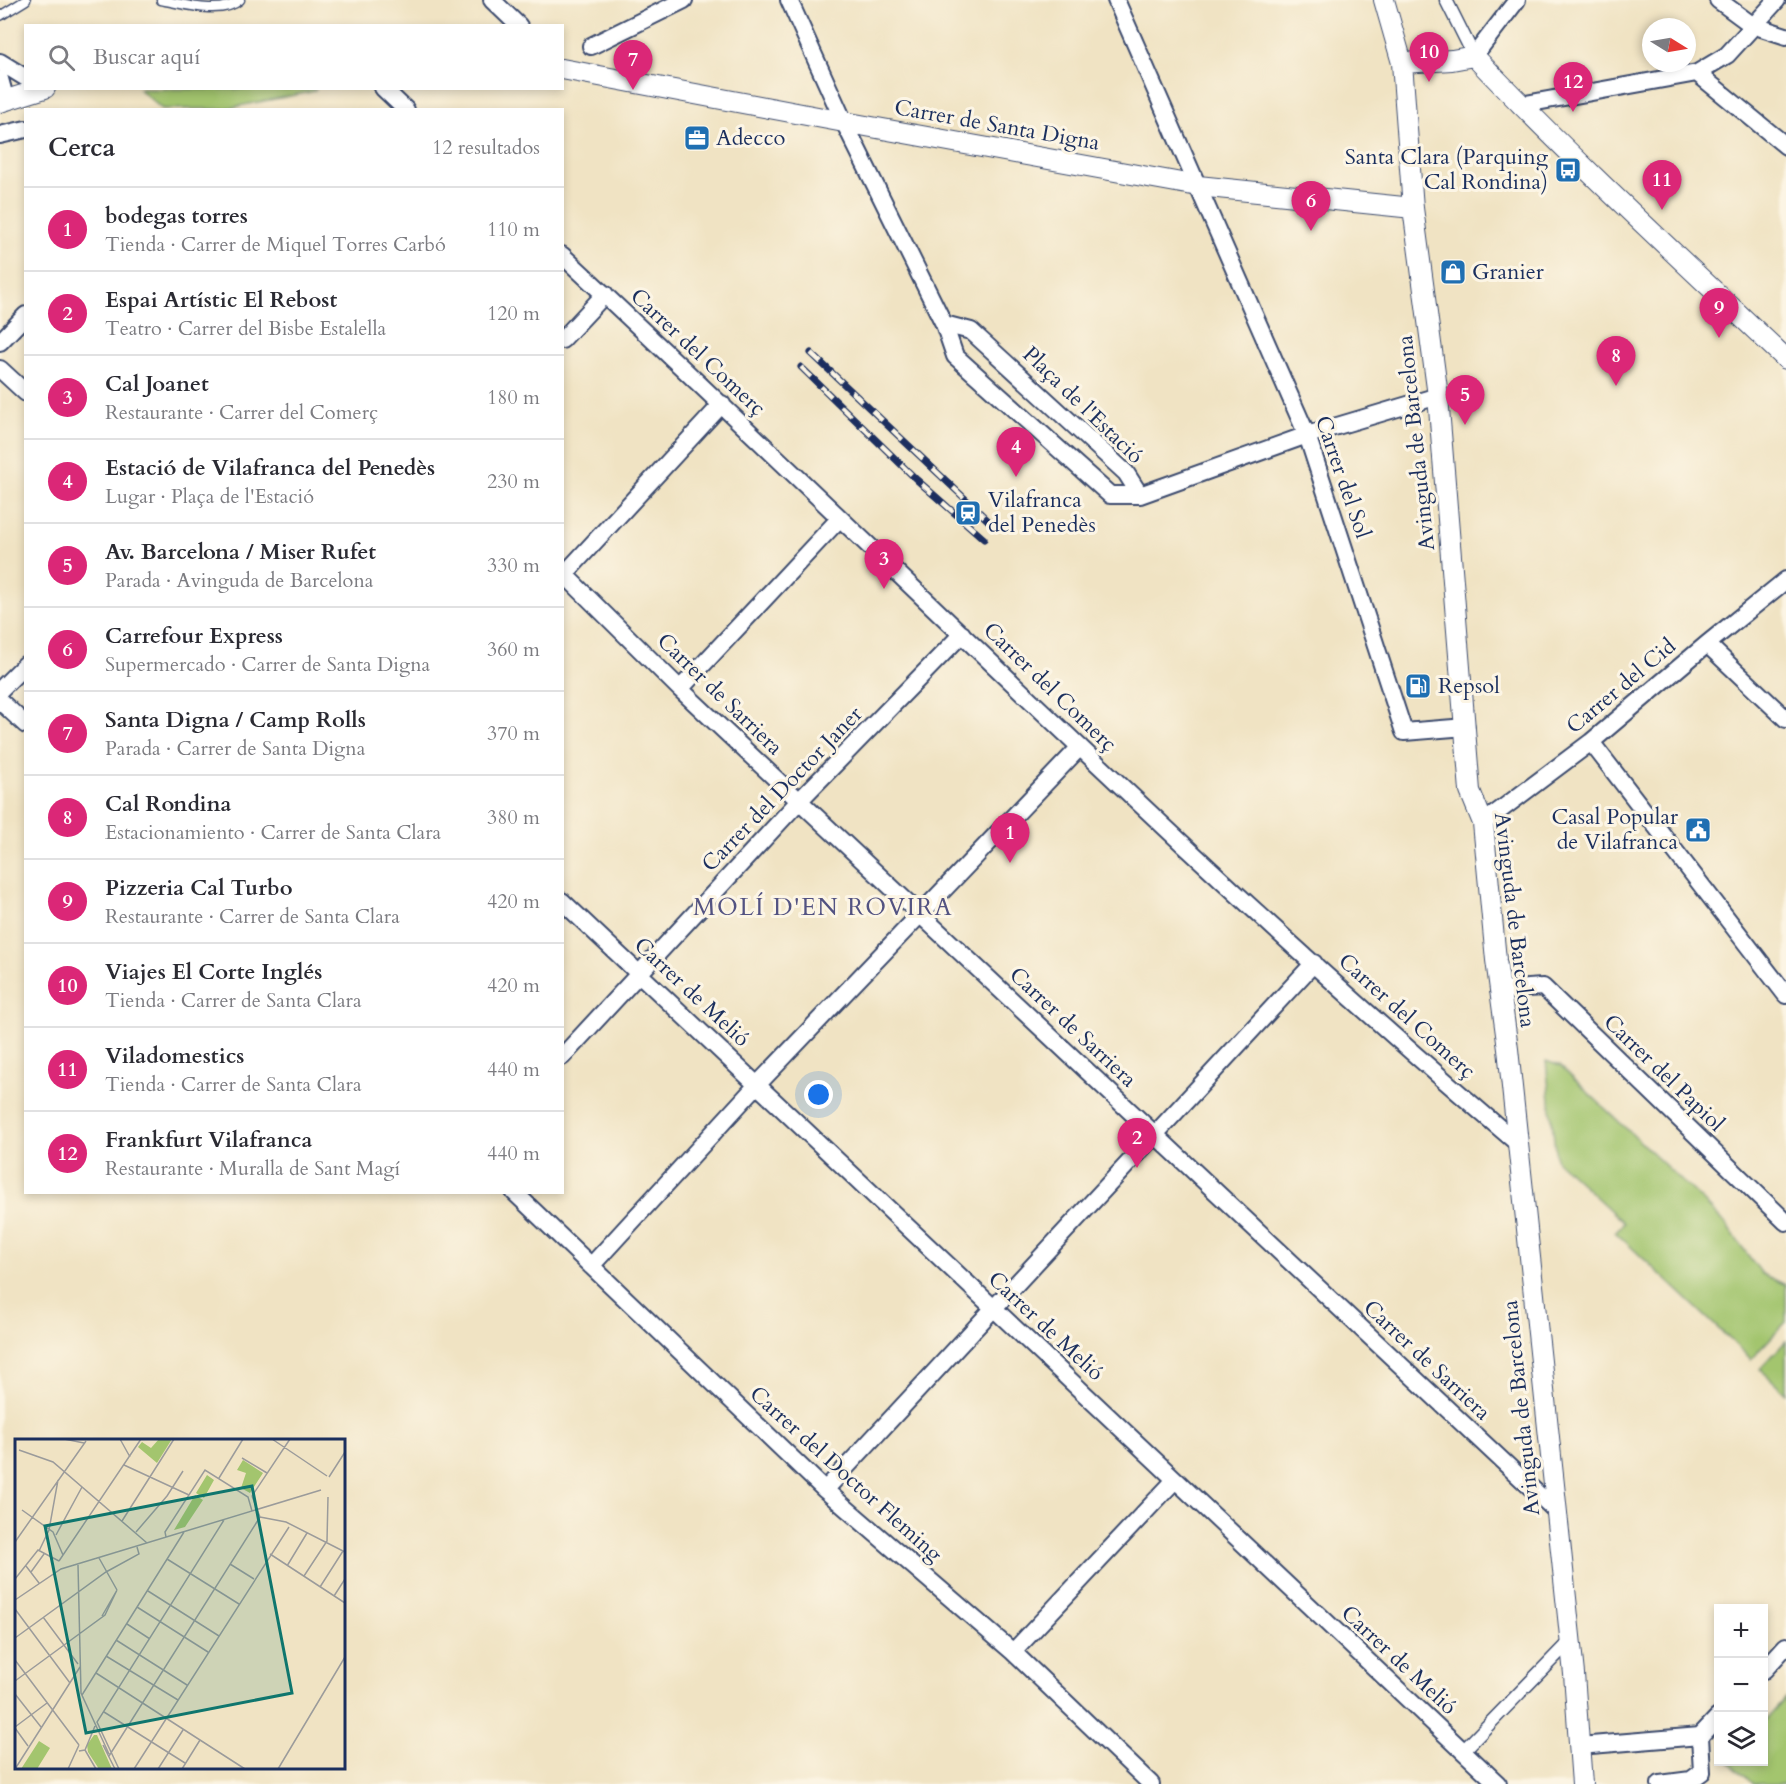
<!DOCTYPE html>
<html lang="es">
<head>
<meta charset="utf-8">
<style>
	:root { --surface:#fff; --page:#f7f7f7; --text:#2b2b33; --muted:#7c7c81; --line:#e1e1e2; --accent:#db2777 }
	body { margin:0; font-family:Cardo,serif; background:var(--page); color:var(--text) }
	.controls { position:absolute; right:18px; bottom:18px; display:grid; overflow:hidden; border-radius:0px; box-shadow:0 3px 9px #0003 }
	.controls button { width:54px; height:54px; display:grid; place-items:center; padding:0; border:0; border-bottom:2px solid var(--line); background:var(--surface); color:var(--text); font:30px sans-serif }
	.compass { position:absolute; left:1642px; top:18px; width:54px; height:54px; border-radius:50%; background:var(--surface); box-shadow:0 3px 9px #0003; rotate:101deg }
	.you { position:absolute; left:819px; top:1095px; width:21px; height:21px; margin:-15px; border:4px solid #fff; border-radius:50%; background:#1a73e8; box-shadow:0 0 0 9px #1a73e833 }
	.badge { display:grid; place-items:center; width:39px; height:39px; border-radius:50%; background:var(--accent); color:#fff; font-size:20px; font-weight:700 }
	.pin { position:absolute; translate:-50% -50px; filter:drop-shadow(0 2px 3px #0008) }
	.pin::after { content:''; position:absolute; top:32px; width:21px; height:18px; background:inherit; clip-path:polygon(0 0,100% 0,50% 100%) }
	.list { margin:0; padding:0; list-style:none }
	h2 { display:flex; justify-content:space-between; align-items:center; height:78px; margin:0; padding:0 24px; font-size:26px }
	h2 small { font-size:20px; font-weight:400; color:var(--muted) }
	.list li { display:grid; grid-template-columns:39px 1fr auto; gap:18px; align-items:center; box-sizing:border-box; height:84px; padding:0 24px; border-top:2px solid var(--line) }
	.list b { display:block; font-size:22px; white-space:nowrap }
	.list p { margin:0; font-size:20px; white-space:nowrap; color:var(--muted) }
	.list em { font-size:20px; font-style:normal; color:var(--muted) }
	.icon { flex:none; width:33px; height:33px; fill:none; stroke:currentColor; stroke-width:2; stroke-linecap:round; stroke-linejoin:round }
	.map { position:relative; flex:none; width:1786px; height:1784px; overflow:hidden }
	.search { position:absolute; background:var(--surface); box-shadow:0 3px 9px #0003; left:24px; top:24px; width:540px; height:66px; display:flex; align-items:center; gap:15px; box-sizing:border-box; padding:0 21px; border-radius:0px; color:var(--muted); font-size:22px }
	.panel { position:absolute; background:var(--surface); box-shadow:0 3px 9px #0003; left:24px; top:108px; width:540px; height:1086px; border-radius:0px }
	.map>svg:first-child { display:block }
	.green { fill:#a3c56e; stroke:#5f7a66; stroke-width:1.5 }
	.lines { fill:none; stroke-linecap:round; stroke-linejoin:round }
	.service-casing { stroke:#3b4a6d; stroke-width:11 }
	.pedestrian-casing { stroke:#3b4a6d; stroke-width:15 }
	.minor-casing { stroke:#3b4a6d; stroke-width:20 }
	.tertiary-casing { stroke:#3b4a6d; stroke-width:22 }
	.service { stroke:#fff; stroke-width:8 }
	.pedestrian { stroke:#fff; stroke-width:12 }
	.minor { stroke:#fff; stroke-width:16 }
	.tertiary { stroke:#fff; stroke-width:20 }
	.rail-casing { stroke:#1b2f5e; stroke-width:7 }
	.rail { stroke:#fcf5e5; stroke-width:4.5; stroke-dasharray:14; stroke-linecap:butt }
	.labels { text-anchor:middle; dominant-baseline:central; stroke-width:6; stroke-linejoin:round; paint-order:stroke }
	.street-label { font-size:22px; fill:#1b2f5e; stroke:#fcf5e5 }
	.poi-label { font-size:22px; fill:#1b2f5e; stroke:#fcf5e5; text-anchor:start }
	.neighbourhood-label { font-size:24px; letter-spacing:1.5px; fill:#535382; stroke:#fcf5e5 }
	.inset-road { fill:none; stroke:#9b9b9b; stroke-width:1.5 }
	.view { fill:#0f766e; fill-opacity:0.15; stroke:#0f766e; stroke-width:3 }
	.inset-edge { fill:none; stroke:#1b2f5e; stroke-width:3 }
</style>
</head>
<body>
<div class="map">
<svg width="1786" height="1784" viewBox="0 0 1786 1784">
	<rect width="100%" height="100%" fill="#fcf5e5"/>
	<filter id="ink" filterUnits="userSpaceOnUse"><feTurbulence type="fractalNoise" baseFrequency=".0167" numOctaves="2"/><feDisplacementMap in="SourceGraphic" scale="12" xChannelSelector="R" yChannelSelector="G"/><feConvolveMatrix kernelMatrix="1 2 1 2 8 2 1 2 1" color-interpolation-filters="sRGB"/></filter>
	<filter id="wash" filterUnits="userSpaceOnUse"><feTurbulence type="fractalNoise" baseFrequency=".008" numOctaves="4" result="noise"/><feDisplacementMap in="SourceGraphic" scale="24" xChannelSelector="R" yChannelSelector="G"/><feGaussianBlur stdDeviation="1.35" result="paint"/><feColorMatrix in="noise" values="0 0 0 0 0 0 0 0 0 0 0 0 0 0 0 0 0 1.4 0 .05"/><feComposite in="paint" operator="in"/></filter>
	<g filter="url(#wash)">
		<rect width="100%" height="100%" fill="#f0e3c3"/>
		<path class="green" d="M139,89H316L315,91L224,109H162Z
			M1546,1061L1560,1066L1704,1202L1726,1225L1762,1274L1786,1285V1322L1751,1359L1615,1232L1624,1223L1556,1160Z
			M1786,1341V1393L1760,1369Z
			M1786,1698V1784H1753L1730,1762H1764V1722Z"/>
	</g>
	<g filter="url(#ink)">
		<g class="lines">
			<defs>
				<path id="service" d="M161,0C183,4 222,16 240,0
					M0,16L26,0"/>
				<path id="pedestrian" d="M1446,0L1474,56
					M1463,1751L1570,1641"/>
				<path id="minor" d="M492,0L519,26
					M789,0L844,122L944,324L955,356L1110,495H1140L1307,435L1438,396
					M1116,0L1307,435L1404,732L1466,727
					M1718,0L1752,25L1786,36
					M591,46L684,0
					M1474,56L1517,0
					M0,62L26,78
					M1697,73L1786,146
					M0,79L6,101
					M383,88L406,110
					M1520,105L1697,73L1727,55L1777,0
					M0,135L26,129
					M562,255C880,550 1185,861 1516,1142
					M944,324L971,331L1126,473L1140,495
					M562,340L605,294
					M0,342L26,315
					M0,369L26,393
					M562,572L680,689L1556,1511
					M562,577L722,404
					M1707,644L1786,719
					M680,689L840,518
					M0,690L26,664
					M0,701L26,725
					M1591,742L1786,995
					M1483,823L1591,742L1707,644L1786,580
					M562,901L1498,1784
					M1499,990L1543,987L1786,1222
					M562,1057L799,801L962,634
					M514,1192L825,1490L1013,1652L1151,1784
					M591,1266L757,1085L1080,747
					M825,1490L1314,963
					M1013,1652L1175,1480
					M1764,1670L1786,1646
					M1700,1736L1702,1772
					M1579,1746L1700,1736L1718,1717
					M1660,1784L1691,1780L1702,1772"/>
				<path id="tertiary" d="M1384,0L1402,63L1413,208L1438,396L1470,791L1483,823L1496,960L1508,1049L1574,1674L1582,1784
					M1402,63L1452,60L1474,56C1574,161 1681,259 1786,359
					M562,69L844,122L1198,186L1413,208
					M0,102L45,88"/>
			</defs>
			<use href="#service" class="service-casing"/>
			<use href="#pedestrian" class="pedestrian-casing"/>
			<use href="#minor" class="minor-casing"/>
			<use href="#tertiary" class="tertiary-casing"/>
			<use href="#service" class="service"/>
			<use href="#pedestrian" class="pedestrian"/>
			<use href="#minor" class="minor"/>
			<use href="#tertiary" class="tertiary"/>
			<defs>
				<path id="rail" d="M811,353L995,527
					M801,367L917,480L984,539"/>
			</defs>
			<use href="#rail" class="rail-casing"/>
			<use href="#rail" class="rail"/>
		</g>
	</g>
	<defs>
		<symbol id="office-square" viewBox="-11 -11 22 22"><rect x="-9" y="-9" width="18" height="18" rx="4" fill="#1f6fb2" stroke="#fcf5e5"/><path d="M-6-3h4V-5.5h4V-3h4V5H-6ZM-1-4.5V-3h2v-1.5ZM-6 0V1H6V0Z" fill="#fff"/></symbol>
		<symbol id="bus-square" viewBox="-11 -11 22 22"><rect x="-9" y="-9" width="18" height="18" rx="4" fill="#1f6fb2" stroke="#fcf5e5"/><path d="M-5-6H5V4H4V6H2V4H-2V6H-4V4H-5ZM-3.5-4V0h7V-4ZM-3.5 1.2v1.5H-2V1.2ZM2 1.2v1.5H3.5V1.2Z" fill="#fff"/></symbol>
		<symbol id="shop-square" viewBox="-11 -11 22 22"><rect x="-9" y="-9" width="18" height="18" rx="4" fill="#1f6fb2" stroke="#fcf5e5"/><path d="M-5-2.5h2.3a2.7 3.5 0 0 1 5.4 0H5L5.5 6h-11ZM-1.5-2.5h3a1.5 2.3 0 0 0-3 0Z" fill="#fff"/></symbol>
		<symbol id="station-square" viewBox="-11 -11 22 22"><rect x="-9" y="-9" width="18" height="18" rx="4" fill="#1f6fb2" stroke="#fcf5e5"/><path d="M-3-6H3Q5-6 5-4V2Q5 4 3 4L4.5 6H3L1.5 4h-3L-3 6H-4.5L-3 4Q-5 4-5 2V-4Q-5-6-3-6ZM-3.5-4v3h7v-3ZM-3.5 1v1.5H-2V1ZM2 1v1.5H3.5V1Z" fill="#fff"/></symbol>
		<symbol id="fuel-square" viewBox="-11 -11 22 22"><rect x="-9" y="-9" width="18" height="18" rx="4" fill="#1f6fb2" stroke="#fcf5e5"/><path d="M-5.5-6h7V0h2V4h1.3V-2.5L3-4.5l.8-.8L6-3V5H2.5V1h-1V6h-7ZM-4.2-4.7v3.2H.2V-4.7Z" fill="#fff"/></symbol>
		<symbol id="civic-square" viewBox="-11 -11 22 22"><rect x="-9" y="-9" width="18" height="18" rx="4" fill="#1f6fb2" stroke="#fcf5e5"/><path d="M-.6-6.5H3V-4.5H.6V-3L4-1V1h2V6H-6V1h2V-1L-.6-3ZM-1.2 2.5V6h2.4V2.5Z" fill="#fff"/></symbol>
	</defs>
	<g fill-rule="evenodd">
		<use href="#office-square" x="682" y="123" width="30" height="30"/>
		<use href="#bus-square" x="1553" y="155" width="30" height="30"/>
		<use href="#shop-square" x="1438" y="257" width="30" height="30"/>
		<use href="#station-square" x="953" y="498" width="30" height="30"/>
		<use href="#fuel-square" x="1403" y="671" width="30" height="30"/>
		<use href="#civic-square" x="1683" y="815" width="30" height="30"/>
	</g>
	<g class="labels">
		<g class="street-label">
			<text transform="translate(997 125) rotate(10)">Carrer de Santa Digna</text>
			<text transform="translate(698 352) rotate(43)">Carrer del Comerç</text>
			<text transform="translate(1083 405) rotate(44)">Plaça de l'Estació</text>
			<text transform="translate(1416 443) rotate(-96)">Avinguda de Barcelona</text>
			<text transform="translate(1343 477) rotate(71)">Carrer del Sol</text>
			<text transform="translate(1621 686) rotate(-40)">Carrer del Cid</text>
			<text transform="translate(1050 687) rotate(44)">Carrer del Comerç</text>
			<text transform="translate(720 694) rotate(44)">Carrer de Sarriera</text>
			<text transform="translate(782 789) rotate(-46)">Carrer del Doctor Janer</text>
			<text transform="translate(1515 920) rotate(83)">Avinguda de Barcelona</text>
			<text transform="translate(692 992) rotate(43)">Carrer de Melió</text>
			<text transform="translate(1407 1016) rotate(42)">Carrer del Comerç</text>
			<text transform="translate(1073 1027) rotate(43)">Carrer de Sarriera</text>
			<text transform="translate(1664 1073) rotate(44)">Carrer del Papiol</text>
			<text transform="translate(1046 1326) rotate(43)">Carrer de Melió</text>
			<text transform="translate(1427 1360) rotate(43)">Carrer de Sarriera</text>
			<text transform="translate(1521 1408) rotate(-96)">Avinguda de Barcelona</text>
			<text transform="translate(846 1474) rotate(42)">Carrer del Doctor Fleming</text>
			<text transform="translate(1399 1660) rotate(43)">Carrer de Melió</text>
		</g>
		<g class="poi-label">
			<text x="716" y="138">Adecco</text>
			<text x="1548" y="157" text-anchor="end">Santa Clara (Parquing<tspan x="1548" dy="25">Cal Rondina)</tspan></text>
			<text x="1472" y="272">Granier</text>
			<text x="988" y="500">Vilafranca<tspan x="988" dy="25">del Penedès</tspan></text>
			<text x="1438" y="686">Repsol</text>
			<text x="1678" y="817" text-anchor="end">Casal Popular<tspan x="1678" dy="25">de Vilafranca</tspan></text>
		</g>
		<g class="neighbourhood-label">
			<text x="823" y="907">MOLÍ D'EN ROVIRA</text>
		</g>
	</g>
	<g transform="translate(15 1439)">
		<rect width="330" height="330" fill="#f0e3c3"/>
		<path d="M144,0H157L142,24L123,8L127,3L136,9ZM228,21L248,34L235,54L226,49L231,34L222,31ZM192,36L199,41L189,59L181,54ZM180,56L188,61L170,88L159,91ZM79,296H82L97,330H84L73,313L72,306ZM24,302L35,309L22,330H6Z" fill="#a3c56e"/>
		<path class="inset-road" d="M49,0L69,4M105,0L115,18M257,0L312,37M4,11L38,23L132,104M227,19L252,34M109,26L174,56M314,38L330,13M204,39L228,0M237,57L275,0M237,57L245,78M7,71L38,93L48,116M245,78L271,83L330,113M107,82L159,0M121,93L152,57L168,32M41,96L67,48M151,98L150,93L190,31L233,58L237,72M0,103L71,2M24,112L34,91L43,41M255,115L330,164M84,119L102,151M152,120L224,165M44,122L126,0M215,125L239,140M63,126L66,254L94,315M11,127L24,144M272,127L292,94M16,133L29,115M289,137L312,102L313,58M0,140L23,111L44,122M305,148L328,112M133,152L204,197M319,157L330,140M0,161L46,130L306,51M122,168L193,213M0,170L55,244M87,177L102,151M28,178L63,225M112,185L135,200M0,199L91,133L124,115L122,108M101,201L172,246M91,217L163,261M0,221L64,306M81,234L230,330M0,242L90,176L102,151M0,255L26,288M67,256L169,93M89,273L170,324M0,288L32,264M0,289L13,307M88,306L100,330M70,311L81,330M64,312L70,311L80,287M94,317L245,78M0,330L65,228M53,330L64,306M104,330L82,283L209,81M119,330L274,88M143,330L168,291M167,330L185,301M263,330L330,218"/>
		<path class="view" d="M237,47L277,254L71,294L30,87Z"/>
		<rect width="330" height="330" class="inset-edge"/>
	</g>
</svg>
<div class="controls">
<button>+</button>
<button>−</button>
<button><svg class="icon" aria-label="layers" viewBox="0 0 24 24"><path d="M12 4l9 5-9 5-9-5zM3 14l9 5 9-5"/></svg></button>
</div>
<svg class="compass" viewBox="-18 -18 36 36"><path d="M0-13l5 13h-10z" fill="#e53935"/><path d="M0 13l5-13h-10z" fill="#7c7c81"/></svg>
<div class="you"></div>
<div class="pin badge" style="left:1010px;top:863px">1</div>
<div class="pin badge" style="left:1137px;top:1168px">2</div>
<div class="pin badge" style="left:884px;top:589px">3</div>
<div class="pin badge" style="left:1016px;top:477px">4</div>
<div class="pin badge" style="left:1465px;top:425px">5</div>
<div class="pin badge" style="left:1311px;top:231px">6</div>
<div class="pin badge" style="left:633px;top:90px">7</div>
<div class="pin badge" style="left:1616px;top:386px">8</div>
<div class="pin badge" style="left:1719px;top:338px">9</div>
<div class="pin badge" style="left:1429px;top:82px">10</div>
<div class="pin badge" style="left:1662px;top:210px">11</div>
<div class="pin badge" style="left:1573px;top:112px">12</div>
<div class="search"><svg class="icon" aria-label="search" viewBox="0 0 24 24"><circle cx="10" cy="10" r="6"/><path d="M15 15l6 6"/></svg>Buscar aquí</div>
<section class="panel">
<h2>Cerca<small>12 resultados</small></h2>
<ul class="list">
<li><span class="badge">1</span><div><b>bodegas torres</b><p>Tienda · Carrer de Miquel Torres Carbó</p></div><em>110 m</em></li>
<li><span class="badge">2</span><div><b>Espai Artístic El Rebost</b><p>Teatro · Carrer del Bisbe Estalella</p></div><em>120 m</em></li>
<li><span class="badge">3</span><div><b>Cal Joanet</b><p>Restaurante · Carrer del Comerç</p></div><em>180 m</em></li>
<li><span class="badge">4</span><div><b>Estació de Vilafranca del Penedès</b><p>Lugar · Plaça de l'Estació</p></div><em>230 m</em></li>
<li><span class="badge">5</span><div><b>Av. Barcelona / Miser Rufet</b><p>Parada · Avinguda de Barcelona</p></div><em>330 m</em></li>
<li><span class="badge">6</span><div><b>Carrefour Express</b><p>Supermercado · Carrer de Santa Digna</p></div><em>360 m</em></li>
<li><span class="badge">7</span><div><b>Santa Digna / Camp Rolls</b><p>Parada · Carrer de Santa Digna</p></div><em>370 m</em></li>
<li><span class="badge">8</span><div><b>Cal Rondina</b><p>Estacionamiento · Carrer de Santa Clara</p></div><em>380 m</em></li>
<li><span class="badge">9</span><div><b>Pizzeria Cal Turbo</b><p>Restaurante · Carrer de Santa Clara</p></div><em>420 m</em></li>
<li><span class="badge">10</span><div><b>Viajes El Corte Inglés</b><p>Tienda · Carrer de Santa Clara</p></div><em>420 m</em></li>
<li><span class="badge">11</span><div><b>Viladomestics</b><p>Tienda · Carrer de Santa Clara</p></div><em>440 m</em></li>
<li><span class="badge">12</span><div><b>Frankfurt Vilafranca</b><p>Restaurante · Muralla de Sant Magí</p></div><em>440 m</em></li>
</ul>
</section>
</div>
</body>
</html>
